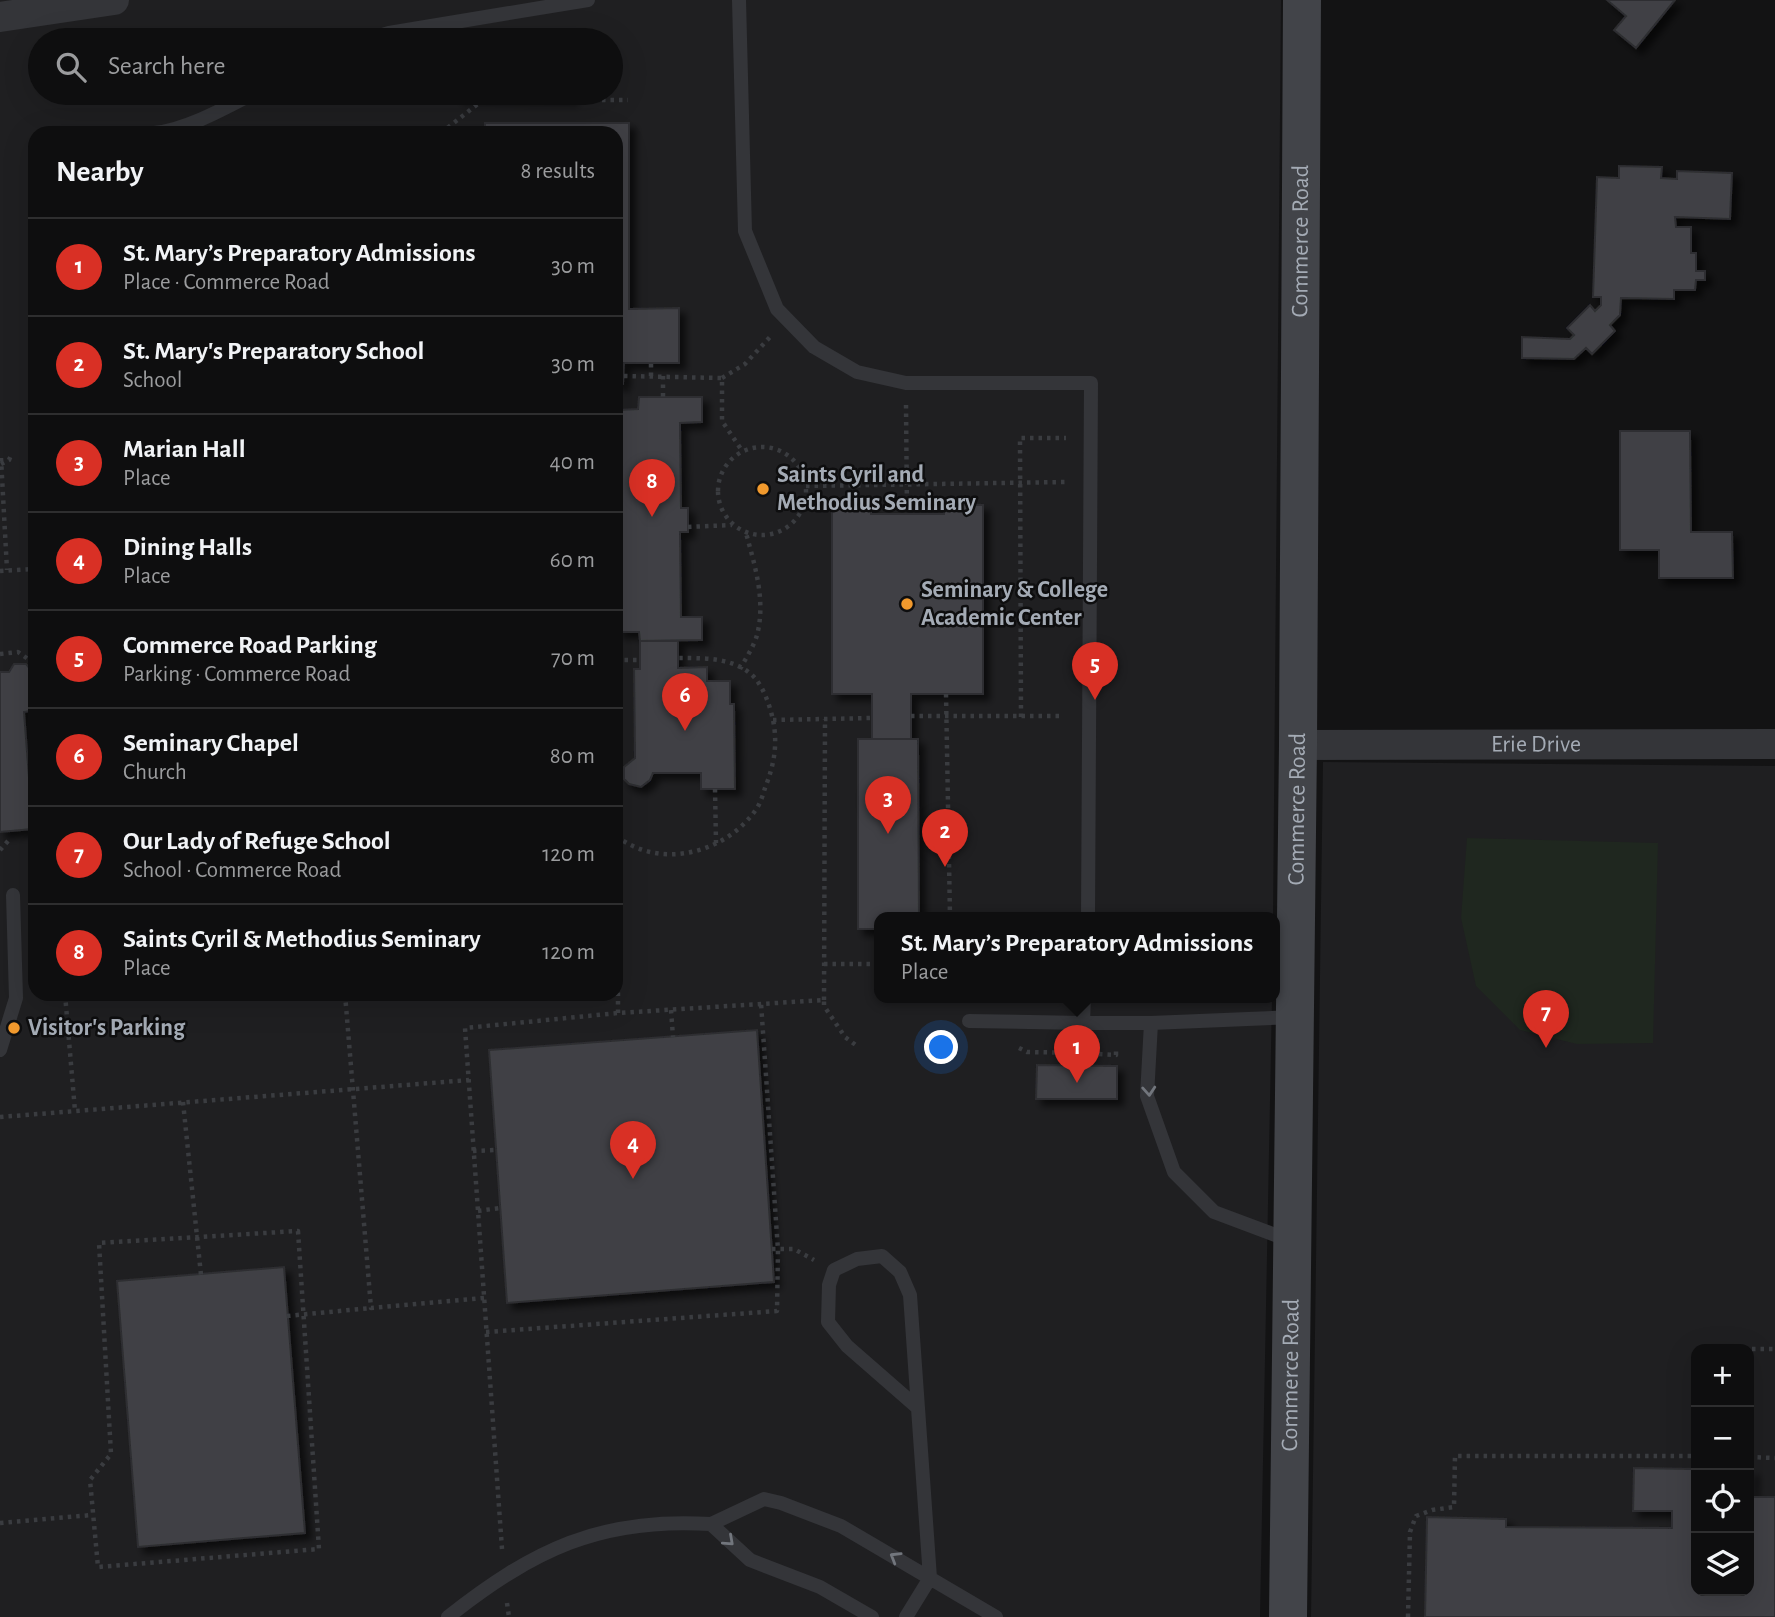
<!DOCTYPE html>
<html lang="en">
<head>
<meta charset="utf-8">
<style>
	:root { --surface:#0e0e0f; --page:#1c1c1d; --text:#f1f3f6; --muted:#9b9c9e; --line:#2e2e2f; --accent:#d93025 }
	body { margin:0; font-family:"Alegreya Sans",sans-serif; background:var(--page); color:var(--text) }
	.controls { position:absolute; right:21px; bottom:21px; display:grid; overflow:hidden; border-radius:14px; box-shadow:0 7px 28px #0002 }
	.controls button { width:63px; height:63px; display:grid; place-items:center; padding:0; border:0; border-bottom:2px solid var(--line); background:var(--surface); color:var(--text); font:35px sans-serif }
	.you { position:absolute; left:942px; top:1048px; width:24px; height:24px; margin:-18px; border:5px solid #fff; border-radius:50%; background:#1a73e8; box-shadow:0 0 0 10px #1a73e833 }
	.badge { display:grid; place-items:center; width:46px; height:46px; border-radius:50%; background:var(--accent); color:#fff; font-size:23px; font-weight:700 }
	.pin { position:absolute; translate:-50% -58px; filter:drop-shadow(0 2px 4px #0008) }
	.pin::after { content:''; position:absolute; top:37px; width:24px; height:21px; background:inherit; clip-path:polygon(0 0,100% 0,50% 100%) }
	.popup { position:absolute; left:874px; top:912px; width:406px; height:91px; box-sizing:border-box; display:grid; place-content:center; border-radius:14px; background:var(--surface); filter:drop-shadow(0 2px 5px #0005); font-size:23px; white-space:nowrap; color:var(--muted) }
	.popup b { font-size:26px; color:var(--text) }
	.popup::after { content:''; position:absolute; left:50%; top:100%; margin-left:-14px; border:14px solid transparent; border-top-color:var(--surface) }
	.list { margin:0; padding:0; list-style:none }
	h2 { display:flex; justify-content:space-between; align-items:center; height:91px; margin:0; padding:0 28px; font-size:30px }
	h2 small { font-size:23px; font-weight:400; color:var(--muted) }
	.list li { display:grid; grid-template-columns:46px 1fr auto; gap:21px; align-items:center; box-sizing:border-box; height:98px; padding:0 28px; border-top:2px solid var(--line) }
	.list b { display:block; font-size:26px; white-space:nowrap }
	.list p { margin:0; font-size:23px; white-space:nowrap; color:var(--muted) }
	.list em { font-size:23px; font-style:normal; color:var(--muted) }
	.icon { flex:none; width:38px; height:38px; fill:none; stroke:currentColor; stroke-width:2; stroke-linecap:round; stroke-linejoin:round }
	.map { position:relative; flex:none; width:1775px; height:1617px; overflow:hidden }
	.search { position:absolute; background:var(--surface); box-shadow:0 7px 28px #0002; left:28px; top:28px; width:595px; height:77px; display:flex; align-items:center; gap:18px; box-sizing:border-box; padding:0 24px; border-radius:38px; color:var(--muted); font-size:26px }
	.panel { position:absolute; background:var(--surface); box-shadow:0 7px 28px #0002; left:28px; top:126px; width:595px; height:875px; border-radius:21px }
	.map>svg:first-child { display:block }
	.built { fill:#1f1f21; fill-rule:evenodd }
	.green { fill:#1f271f }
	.building { fill:#3f4144; stroke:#2d2d30; stroke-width:2; filter:url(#shadow) }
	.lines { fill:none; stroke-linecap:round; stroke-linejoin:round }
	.path { stroke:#3a3c40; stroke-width:4.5; stroke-dasharray:3.5 5; stroke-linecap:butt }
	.service { stroke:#343539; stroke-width:14 }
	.minor { stroke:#343539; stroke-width:30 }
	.secondary { stroke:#424449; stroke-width:38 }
	.oneway { stroke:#72767d }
	.poi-dot { fill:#f1992d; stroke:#0e0e0f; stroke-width:2.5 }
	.labels { text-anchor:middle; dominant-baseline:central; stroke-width:5; stroke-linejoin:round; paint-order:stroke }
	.street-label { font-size:24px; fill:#a4abb5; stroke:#0e0e0f }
	.poi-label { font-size:24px; font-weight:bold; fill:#a4abb5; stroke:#0e0e0f; text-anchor:start }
</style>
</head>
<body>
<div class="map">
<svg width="1775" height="1617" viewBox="0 0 1775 1617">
	<defs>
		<filter id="shadow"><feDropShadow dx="6" dy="6" stdDeviation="3.5" flood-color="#0009"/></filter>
	</defs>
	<rect width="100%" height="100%" fill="#131314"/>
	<path class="built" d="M0,0H1281L1273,917H879V997H1272L1260,1617H0ZM40,40H611V93H40ZM35,133H616V994H35Z
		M1323,762L1775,766V1617H1311ZM1696,1349H1749V1591H1696Z"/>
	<path class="green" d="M1467,838L1658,843L1653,1043L1577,1044L1520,1030L1476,986L1461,918Z"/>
	<path class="building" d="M1607,0H1675L1636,48L1614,30L1626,16Z
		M457,93H572V98L457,97Z
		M485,123H629V309L679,308V363H624L623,384H616V133H485Z
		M1619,166L1662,167L1661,178L1677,179V171L1732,173L1730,219L1675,217L1676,227H1691V253H1696V271H1705V280H1696L1695,290H1674V299L1621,298L1620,315L1610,325L1615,331L1592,354L1586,348L1574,359L1522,358V337L1570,339L1574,335L1567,328L1590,305L1595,311L1601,305V297H1593L1597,177L1619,178Z
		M639,397H702V422L680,423L681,508H688V532H680L681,617H702V640L640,641L639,632H618L616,410L638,409Z
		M1620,431H1690L1691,532H1732L1733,578H1659V550H1620Z
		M944,504L983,505V694H911V739H872V694H832V506H871V514H944Z
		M640,641H678V668L707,667V681H730V704H734L735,789H701V773H653L650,780L641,787L629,784L624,779V767L635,758L634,669H640Z
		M14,664H26L30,669L33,705L30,711L24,712L33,829L0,832V672H9Z
		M858,739H918L919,917H879V929H858Z
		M757,1030L774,1282L507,1303L489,1050Z
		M1037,1065L1117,1066V1099H1036Z
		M284,1267L305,1533L138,1547L117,1281Z
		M1634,1468L1696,1469V1591H1749V1470H1752L1751,1497H1775V1617H1425L1427,1517L1506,1519V1527L1672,1528V1511H1633Z"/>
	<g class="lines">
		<path class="path" d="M483,100H628
			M441,133L484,99
			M624,376L722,378V421L743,452
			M651,376V363
			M663,376V397
			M722,378L745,364L771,336
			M906,405L907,514
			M718 491a44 44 0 1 1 88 0a44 44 0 1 1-88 0Z
			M1,458L7,570
			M1,464L9,460L12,453
			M806,486L1066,482
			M688,527L732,525
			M616,528H617
			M0,571L35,569
			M0,654L18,652L35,664
			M616,660H640
			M740,669C746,658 754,646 757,635C766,601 755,566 746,533
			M946,694L950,917
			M911,716H1064
			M1021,717L1020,438H1066
			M773,720L872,718
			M715,789L716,843
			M616,837C622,840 628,844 635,847C678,866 732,846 757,808C761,802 763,794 765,788C774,765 778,745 773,720C770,706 764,688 754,677C735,657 702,658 678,658
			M0,850L8,841
			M824,964H879
			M65,994L75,1111
			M345,994L371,1308L484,1298
			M824,1000L825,719
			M671,1010L673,1037
			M618,1013V838
			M1019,1048L1027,1052L1082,1053L1083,1066
			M1082,1053L1116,1055V1048
			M183,1102L201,1275
			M0,1117L469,1080
			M473,1151L496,1150
			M478,1211L500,1208
			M298,1231L319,1549L98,1567L90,1480L111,1454L99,1243Z
			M772,1249H794L814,1260
			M287,1316L371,1308
			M486,1332L777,1311L778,1250L761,1003
			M1701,1349H1775
			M1749,1457L1775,1458
			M0,1523L92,1515
			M502,1549L465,1028L618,1013L824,1000V1006L845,1037L857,1046
			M507,1603L509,1617
			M1408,1617L1410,1532L1416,1516L1432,1510L1454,1507L1455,1456H1696"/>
		<path class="service" d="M739,0L745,231L777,309L814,347L857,372L906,383H1091L1088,917
			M366,40L389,33L588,0
			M154,133C186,130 225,108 254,93
			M1084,997L1083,1023H1151L1294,1017
			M969,1021L1083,1023
			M1151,1023L1147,1096L1174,1172L1214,1212L1291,1241
			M0,1050L16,998L13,895
			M448,1617C533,1550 600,1517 711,1524
			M872,1617L820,1587L750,1560L711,1524L764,1499L781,1503L841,1526L996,1617
			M906,1617L930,1578L910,1295L900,1272L882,1256L857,1259L834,1270L829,1285L828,1322L847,1346L918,1408"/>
		<g class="minor">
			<path d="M0,17L114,0"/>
			<path id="s1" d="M1298,745L1775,744"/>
		</g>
		<path class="secondary" id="s2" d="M1288,1617L1298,745L1302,0"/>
	</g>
	<defs><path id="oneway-chevron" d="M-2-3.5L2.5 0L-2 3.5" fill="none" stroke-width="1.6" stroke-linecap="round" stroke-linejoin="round" transform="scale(1.75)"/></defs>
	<g class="oneway">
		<use href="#oneway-chevron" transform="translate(1149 1091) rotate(86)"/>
		<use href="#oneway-chevron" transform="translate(729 1541) rotate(42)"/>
		<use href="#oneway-chevron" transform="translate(895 1557) rotate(-149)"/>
	</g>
	<g class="poi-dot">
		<circle cx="763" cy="489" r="7"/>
		<circle cx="907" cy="604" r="7"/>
		<circle cx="14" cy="1028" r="7"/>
	</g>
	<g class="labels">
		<g class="street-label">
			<text stroke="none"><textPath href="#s2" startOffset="1376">Commerce Road</textPath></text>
			<text stroke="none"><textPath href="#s1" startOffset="238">Erie Drive</textPath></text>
			<text stroke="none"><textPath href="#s2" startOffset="808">Commerce Road</textPath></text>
			<text stroke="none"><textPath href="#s2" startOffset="242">Commerce Road</textPath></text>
		</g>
		<g class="poi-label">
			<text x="777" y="475">Saints Cyril and<tspan x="777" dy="28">Methodius Seminary</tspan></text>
			<text x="921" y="590">Seminary &amp; College<tspan x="921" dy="28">Academic Center</tspan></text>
			<text x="28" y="1028">Visitor's Parking</text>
		</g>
	</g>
</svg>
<div class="controls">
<button>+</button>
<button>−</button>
<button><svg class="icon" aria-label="locate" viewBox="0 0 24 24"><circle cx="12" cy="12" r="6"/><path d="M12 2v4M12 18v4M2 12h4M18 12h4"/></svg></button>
<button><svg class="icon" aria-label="layers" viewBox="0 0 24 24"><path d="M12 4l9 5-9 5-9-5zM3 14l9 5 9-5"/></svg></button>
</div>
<div class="you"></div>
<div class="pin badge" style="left:1077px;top:1083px">1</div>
<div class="popup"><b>St. Mary’s Preparatory Admissions</b>Place</div>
<div class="pin badge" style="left:945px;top:867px">2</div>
<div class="pin badge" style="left:888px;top:834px">3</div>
<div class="pin badge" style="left:633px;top:1179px">4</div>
<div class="pin badge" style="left:1095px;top:700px">5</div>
<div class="pin badge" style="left:685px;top:731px">6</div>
<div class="pin badge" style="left:1546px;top:1048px">7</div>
<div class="pin badge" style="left:652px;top:517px">8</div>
<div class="search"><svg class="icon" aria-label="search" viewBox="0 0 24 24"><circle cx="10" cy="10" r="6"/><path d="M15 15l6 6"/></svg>Search here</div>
<section class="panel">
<h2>Nearby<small>8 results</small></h2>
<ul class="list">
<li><span class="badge">1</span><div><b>St. Mary’s Preparatory Admissions</b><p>Place · Commerce Road</p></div><em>30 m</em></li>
<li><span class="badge">2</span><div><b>St. Mary's Preparatory School</b><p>School</p></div><em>30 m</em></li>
<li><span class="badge">3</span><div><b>Marian Hall</b><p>Place</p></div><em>40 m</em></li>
<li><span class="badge">4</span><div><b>Dining Halls</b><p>Place</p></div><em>60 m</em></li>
<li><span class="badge">5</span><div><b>Commerce Road Parking</b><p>Parking · Commerce Road</p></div><em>70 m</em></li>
<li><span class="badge">6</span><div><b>Seminary Chapel</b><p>Church</p></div><em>80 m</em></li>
<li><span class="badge">7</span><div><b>Our Lady of Refuge School</b><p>School · Commerce Road</p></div><em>120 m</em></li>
<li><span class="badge">8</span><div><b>Saints Cyril &amp; Methodius Seminary</b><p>Place</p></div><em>120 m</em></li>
</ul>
</section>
</div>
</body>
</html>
